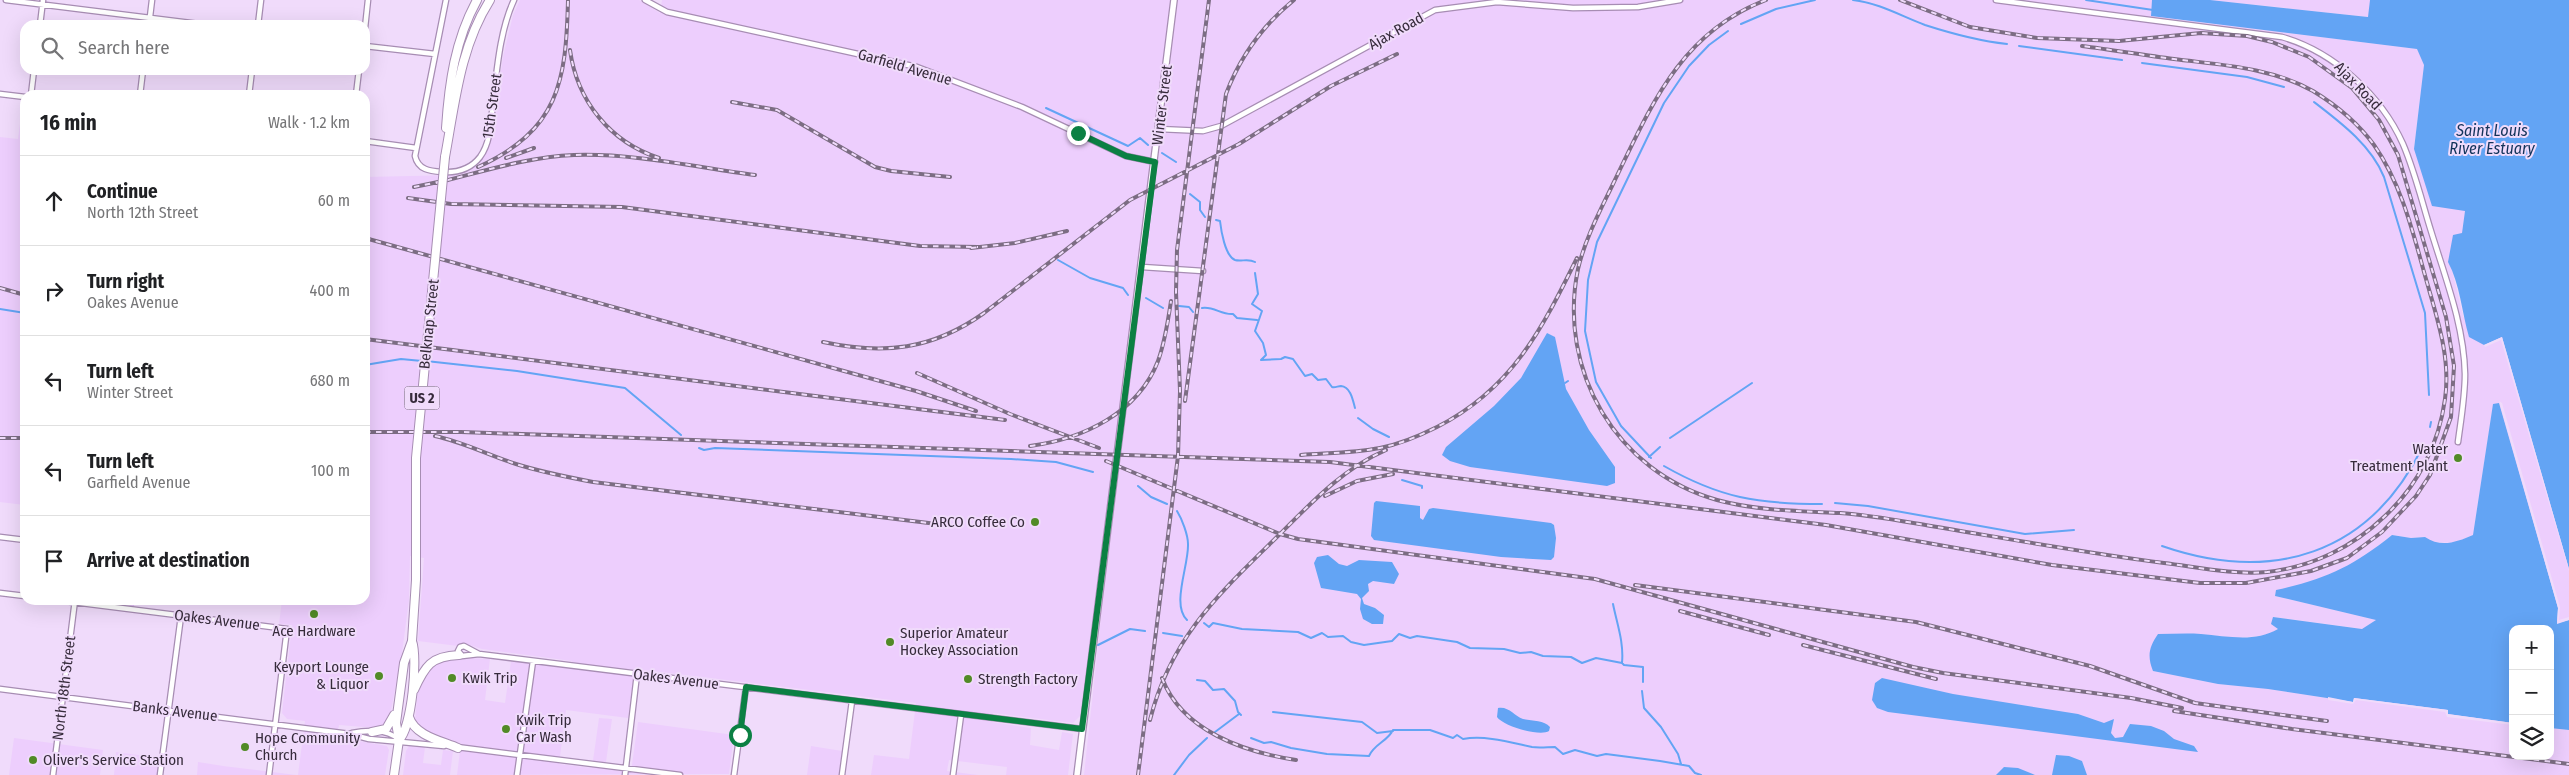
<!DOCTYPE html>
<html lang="en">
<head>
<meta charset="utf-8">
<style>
	:root { --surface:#fff; --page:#f6f6f6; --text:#202124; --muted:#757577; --line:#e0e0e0 }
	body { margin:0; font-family:"Fira Sans Condensed",sans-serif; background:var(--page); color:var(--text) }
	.controls { position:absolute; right:15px; bottom:15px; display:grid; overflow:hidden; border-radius:10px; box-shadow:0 5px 20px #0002 }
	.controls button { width:45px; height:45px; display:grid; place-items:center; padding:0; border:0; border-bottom:1px solid var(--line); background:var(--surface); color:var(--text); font:25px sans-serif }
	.stop { position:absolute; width:15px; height:15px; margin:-11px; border:4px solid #0b8043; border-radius:50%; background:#fff }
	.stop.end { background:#0b8043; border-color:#fff; box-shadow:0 1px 5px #0008 }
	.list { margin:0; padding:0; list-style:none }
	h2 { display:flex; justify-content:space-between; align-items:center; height:65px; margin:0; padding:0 20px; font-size:21px }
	h2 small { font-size:16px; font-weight:400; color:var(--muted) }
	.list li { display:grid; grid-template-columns:32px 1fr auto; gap:15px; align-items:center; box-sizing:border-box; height:90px; padding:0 20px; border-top:1px solid var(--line) }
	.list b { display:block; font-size:19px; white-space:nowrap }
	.list p { margin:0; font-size:16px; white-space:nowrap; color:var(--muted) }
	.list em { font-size:16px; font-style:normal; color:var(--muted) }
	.icon { flex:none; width:28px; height:28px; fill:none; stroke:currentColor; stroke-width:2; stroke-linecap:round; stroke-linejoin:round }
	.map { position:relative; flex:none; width:2569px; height:775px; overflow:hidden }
	.search { position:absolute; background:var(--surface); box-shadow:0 5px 20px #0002; left:20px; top:20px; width:350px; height:55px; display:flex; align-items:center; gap:12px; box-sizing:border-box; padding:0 18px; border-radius:15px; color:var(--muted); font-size:19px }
	.panel { position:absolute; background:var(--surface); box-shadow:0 5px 20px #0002; left:20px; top:90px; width:350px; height:515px; border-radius:15px }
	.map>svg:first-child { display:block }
	.built { fill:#edcefd }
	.green { fill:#dfb8f3 }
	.water { fill:#63a4f4 }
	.pier { fill:#f0dbfb }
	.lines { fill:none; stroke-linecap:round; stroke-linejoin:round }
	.stream { stroke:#63a4f4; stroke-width:2 }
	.minor-casing { stroke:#a78db3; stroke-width:7 }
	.tertiary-casing { stroke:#a78db3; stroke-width:8 }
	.trunk-casing { stroke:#a78db3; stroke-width:10 }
	.minor { stroke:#fff; stroke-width:4.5 }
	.tertiary { stroke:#fff; stroke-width:5.5 }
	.trunk { stroke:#fff; stroke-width:8 }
	.rail-casing { stroke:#7c6d83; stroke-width:4 }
	.rail { stroke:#f0dbfb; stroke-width:2; stroke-dasharray:5.5; stroke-linecap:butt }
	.trunk-bridge-casing { stroke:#a78db3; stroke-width:10; stroke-linecap:butt }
	.trunk-bridge { stroke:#fff; stroke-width:8 }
	.route { stroke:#0b8043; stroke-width:6 }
	.poi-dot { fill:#518a26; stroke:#f0dbfb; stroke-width:2 }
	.labels { text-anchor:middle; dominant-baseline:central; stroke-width:4; stroke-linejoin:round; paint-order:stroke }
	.shield { fill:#f0dbfb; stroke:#6e6075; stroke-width:1 }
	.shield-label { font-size:14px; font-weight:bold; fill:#362b3b }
	.street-label { font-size:15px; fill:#362b3b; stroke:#f0dbfb }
	.poi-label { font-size:15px; fill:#362b3b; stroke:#f0dbfb; text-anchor:start }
	.water-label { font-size:16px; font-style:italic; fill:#12335a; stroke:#f0dbfb }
</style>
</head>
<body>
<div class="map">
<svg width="2569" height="775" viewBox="0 0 2569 775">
	<rect width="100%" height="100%" fill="#f0dbfb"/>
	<path class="built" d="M520,0H639L660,13L662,0H1171L1110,494L1080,716L1073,723L993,713L992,722L1031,728L1030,745L1059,750L1062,732L1073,734L1068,775H1006L1007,767L949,760L947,771L978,775H871L874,755L909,759L916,703L635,669L628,718L566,710L559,764L592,768L599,718L612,719L605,769L631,772L638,722L734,735L729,774L457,775L461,743L450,741L421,729L415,721L418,688L431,666L452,657L490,659L485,700L505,703L511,661L570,669L572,661L482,649L463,643L458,646L418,641L424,558L410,556L409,600L402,653L390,716L384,726L377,728L339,725L337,737L387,746L389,750L385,775H298L305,721L287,719L282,713L292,625L279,624L282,600H365V177L456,175L471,170L480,163L490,142L503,57L513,15Z
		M1178,0H2152L2151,16L2417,49L2424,65L2414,149L2465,211L2462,233L2448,262L2452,270L2463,316L2479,340L2484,345L2502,337L2569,569V620L2557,624L2558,608L2499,403L2493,405L2473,535L2454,543L2433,542L2425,537L2411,538L2392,535L2365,557L2343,570L2312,582L2276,591L2275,596L2376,620L2363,629L2274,617L2278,629L2269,635L2237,638L2199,634H2158L2153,671L2218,684L2268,689L2353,702L2354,698L2448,710V714L2513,723V756H2550V728L2569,730V775H1084L1102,608Z
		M2210,0H2370L2369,17Z
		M23,101H25V505L0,502V137L18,139Z
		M14,738L103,750L100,775H9Z
		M409,746L425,747L423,763L441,765L443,750L453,751L450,775H403L406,751Z
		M811,746L842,751L840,775H807Z
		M116,752L160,758L158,775H114Z
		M198,762L223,766L296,775H197Z"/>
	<path class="green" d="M88,600H135L134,606Z"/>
	<path class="water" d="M2152,0H2210L2368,17L2370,0H2569V569L2502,337L2484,345L2469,337C2462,313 2460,284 2448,262L2453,235L2462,233L2465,211L2432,206L2414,149L2424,65L2417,49L2151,16Z
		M1547,333L1555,337L1566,389L1589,430L1615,467V483L1607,486L1470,467L1450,461L1442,455L1446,447L1494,406L1521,378Z
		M2499,403L2558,608L2557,623L2569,620V730L2550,728V629H2513V723L2447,714L2448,710L2354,698L2353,702L2268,689L2218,684L2153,671C2147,656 2149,647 2158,634C2172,634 2187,633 2201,634C2227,636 2254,643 2278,629L2271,624L2273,617L2362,629L2376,620L2275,596L2276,590C2326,579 2352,567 2392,535L2411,538L2425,537C2441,548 2457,542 2473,535L2493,404Z
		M1376,501L1420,506V518L1423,520L1429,509L1433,508L1551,523L1554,525L1556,538L1554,557L1551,560L1501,557L1374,540L1371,536L1374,503Z
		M1328,555L1339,564L1347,566L1359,560L1392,562L1399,574L1394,584L1373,581L1368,584L1369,591L1362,598L1364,604L1375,608L1384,615L1383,624H1372L1363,619L1360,609L1361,599L1357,594L1321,588L1314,563L1317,557Z
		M1882,678L1953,694L2078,714L2104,723L2114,719L2111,733L2115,738L2123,737L2130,724L2151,726L2164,731L2174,739L2194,746L2198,752L1888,712L1877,708L1872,700L1875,683Z
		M1498,708C1509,706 1514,716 1523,719C1532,721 1544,720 1550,727L1549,731C1540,737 1503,726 1497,717Z
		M2056,755L2069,756L2082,761L2087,775H2052Z
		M2004,767L2018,768L2035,775H1996Z"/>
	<path class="pier" d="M2502,337L2569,569V571L2501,340L2485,347L2484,345Z
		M2499,401L2502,403L2560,607L2559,620L2569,617V620L2557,624L2558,608Z
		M2328,697L2353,702L2354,698L2448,710V714L2513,723V725L2447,717L2445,712L2356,700L2353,704L2328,700Z"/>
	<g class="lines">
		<path class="stream" d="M1853,0C1879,3 1901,16 1925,25C1953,34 1979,41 2007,44
			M2086,0L2153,10
			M1741,24L1776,9L1815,0
			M2019,46L2122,60
			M2142,63L2247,77L2284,87
			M2314,102C2340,122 2371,145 2384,177L2425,313L2429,395
			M1046,108L1128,146L1140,138L1148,145
			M1162,153L1176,162
			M1190,194L1200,202V210L1205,217
			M1216,220L1220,221C1221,230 1225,256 1235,260C1241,262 1248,258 1255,262
			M1058,260L1090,278L1123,288L1128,295
			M1255,273L1258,294L1252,304L1262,311L1255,331L1263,343L1266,355L1261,360L1281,359L1285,357L1293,359L1305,376L1312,374L1318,380L1326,379L1332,387C1335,388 1338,386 1341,386C1351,387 1353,401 1355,408
			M1146,298L1163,308
			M1179,306L1189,307L1193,312
			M1202,308C1214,306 1221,315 1233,314L1237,318L1257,320
			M0,309L25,313
			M426,361L517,371L625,388L681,435
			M365,365L401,359L422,361
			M1565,383L1568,381
			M1358,418L1373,429L1389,437
			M2430,427L2431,422
			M1670,438L1752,383
			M699,448L704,450L715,448L1011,459L1056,462L1093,472
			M1649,457L1660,447
			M1651,458L1621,426L1596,382L1585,331L1588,280L1597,242L1664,103L1689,66L1709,45L1728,31
			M1664,466C1720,498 1758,504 1822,504
			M1402,480L1422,486V488
			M1138,486L1151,497L1167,504
			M1835,503L1868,506L2025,534L2074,530
			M1177,511C1182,519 1188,535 1188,544C1189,565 1171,605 1187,620
			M2162,546C2272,584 2369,555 2422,448
			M1613,604C1617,624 1624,642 1622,663L1624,665L1643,667V682
			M1204,623L1209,627L1213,623L1242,629L1298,632L1311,638L1322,633L1328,637L1343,636L1351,642L1364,645L1392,641L1399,634L1410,638L1417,636L1457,642L1470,648L1504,649L1520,653L1531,652L1543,656L1571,657L1582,663L1596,658L1622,663
			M1163,633L1182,636
			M1098,645L1130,629L1145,631
			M1197,680L1205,681L1213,690L1224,689L1235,701L1238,712L1241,715
			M1642,691L1644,708L1661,727L1678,754L1681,764
			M1273,712L1362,722L1377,733L1393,731
			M1215,732L1239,714
			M1251,738L1264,743L1271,742L1291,748L1327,754L1369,756C1374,744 1388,741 1393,730H1430L1453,738L1457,735L1463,739C1485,735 1509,742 1532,747C1539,748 1548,747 1555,747L1563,754L1575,750L1597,756L1606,754L1660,761L1689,766L1695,773L1701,775
			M1174,775L1189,755L1207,738"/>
		<defs>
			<path id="minor" d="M6,0L207,25
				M446,0L415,156C418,170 430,171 442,172C457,173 470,170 480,157C491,142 491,120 493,102C497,69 500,30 514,0
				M645,0L667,12L917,67L1022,107L1126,156L1155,162
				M1996,0L2282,37C2334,52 2381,95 2403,144C2415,172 2422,202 2431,231C2445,277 2464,325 2465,374C2465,397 2461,419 2458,442
				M40,25L43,0
				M149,25L152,0
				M258,25L261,0
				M365,28L368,0
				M365,46L435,54
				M0,94L25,97
				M31,95L34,70
				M140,95L143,70
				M249,95L252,70
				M356,95L359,70
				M1159,129L1203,131L1221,126L1435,10L1497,2L1573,8L1638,7L1680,0
				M365,141L416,148
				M1142,267L1203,271
				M0,537L25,540
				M0,593L25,596
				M57,600L287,629L269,775
				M479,654L462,656L458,651L460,647L464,646L479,654L1082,729
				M0,689L350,734L369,739L444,746
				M352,733C366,730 387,729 398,739
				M457,747L680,775
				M53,775L75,600
				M160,775L181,616
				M517,775L533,661
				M625,775L637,674
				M734,775L746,687
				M842,775L852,701
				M953,775L961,715"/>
			<path id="tertiary" d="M1077,775L1174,0"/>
			<path id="trunk" d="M446,128C449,83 455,40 477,0
				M445,157C455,103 460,47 490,0
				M414,690C425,666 431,656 459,655
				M409,717C415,736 442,741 458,748
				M372,732L386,729L394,715
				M399,740C412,727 418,658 412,641
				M394,775L399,740L396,723L404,663L412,641"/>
		</defs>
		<use href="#minor" class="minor-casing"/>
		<use href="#tertiary" class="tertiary-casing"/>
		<use href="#trunk" class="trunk-casing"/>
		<use href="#minor" class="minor"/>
		<use href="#tertiary" class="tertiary"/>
		<use href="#trunk" class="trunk"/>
		<defs>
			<path id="rail" d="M1766,0C1680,33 1651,106 1613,184C1600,211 1585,239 1578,269C1557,371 1617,472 1717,500C1758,511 1798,511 1840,513C1870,515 1901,521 1931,526C2009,539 2086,553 2164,563C2197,567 2233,575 2267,572C2312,567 2353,547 2385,516C2418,485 2439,444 2445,399C2451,358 2437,318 2426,279C2413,233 2402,185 2374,145C2358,123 2336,105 2313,91C2270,67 2221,65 2174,59C2143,55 2113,50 2082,46
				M570,50C577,101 610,142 659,158
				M732,102L777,110L875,167L891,171L950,177
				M506,158L534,148
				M478,167C559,130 566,82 568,0
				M436,183C481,172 527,157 574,155C634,153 695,167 755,175
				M414,187L443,181
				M408,198L451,204L622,207L920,246L978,247
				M365,238L916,391L976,411
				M971,248L1015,243L1067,231
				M0,288L25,295
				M365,339L1005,420
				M823,342C884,355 932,350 984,313L1130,200L1239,144L1331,86L1397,54
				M917,373L1010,414L1099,448
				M1185,401L1226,94C1240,57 1263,25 1294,0
				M365,432H461L1330,462L1826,525L2052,565L2200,583H2246L2311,571L2347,558L2382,532L2416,496L2430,475L2451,417L2454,366L2446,317L2398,155L2379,120L2352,88L2309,57L2272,42L2247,36L2201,33L2119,41L2037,38L1970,27L1900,0
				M435,436C463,442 488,455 516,464C541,472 567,477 593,482L945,525
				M0,438H25
				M1030,446C1083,439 1138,413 1158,361C1165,342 1168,321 1171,301
				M1301,455C1327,453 1354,453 1380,448C1400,444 1419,436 1437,427C1512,389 1542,329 1577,258
				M1106,461L1280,534L1298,539L1595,579L1913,667L1943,673L2131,698L2182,708
				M1325,496L1357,481L1393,474
				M1635,585L1916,622L2090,666L2195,703L2327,721
				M1680,611L1769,635
				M1803,645L1936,679
				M1162,678C1182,731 1244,752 1296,760
				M2174,711L2292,729L2569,764
				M1150,720C1171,636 1221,592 1280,534C1312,502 1344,468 1386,450
				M1138,775L1178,456L1180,391L1176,292L1177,250L1209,0"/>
		</defs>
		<use href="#rail" class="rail-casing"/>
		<use href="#rail" class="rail"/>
		<defs>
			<path id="trunk-bridge" d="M412,641L416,580V458L445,157"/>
		</defs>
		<use href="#trunk-bridge" class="trunk-bridge-casing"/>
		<use href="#trunk-bridge" class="trunk-bridge"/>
	</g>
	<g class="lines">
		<path class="route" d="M740,735L746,687L1082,729L1155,162L1126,156L1078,133"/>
	</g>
	<g class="poi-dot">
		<circle cx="2458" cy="458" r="5"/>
		<circle cx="1035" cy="522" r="5"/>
		<circle cx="314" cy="614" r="5"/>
		<circle cx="890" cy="642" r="5"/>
		<circle cx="379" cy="676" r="5"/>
		<circle cx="452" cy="678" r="5"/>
		<circle cx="968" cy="679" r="5"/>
		<circle cx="506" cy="729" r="5"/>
		<circle cx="245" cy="747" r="5"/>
		<circle cx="33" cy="760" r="5"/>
	</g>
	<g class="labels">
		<rect class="shield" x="404.5" y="386.5" width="35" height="23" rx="4"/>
		<g class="shield-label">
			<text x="422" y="398">US 2</text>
		</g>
		<g class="street-label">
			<text transform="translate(1396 31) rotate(-29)">Ajax Road</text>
			<text transform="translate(905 67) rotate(16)">Garfield Avenue</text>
			<text transform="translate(2358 86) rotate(46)">Ajax Road</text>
			<text transform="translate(1162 105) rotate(-83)">Winter Street</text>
			<text transform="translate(492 106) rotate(-82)">15th Street</text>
			<text transform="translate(429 324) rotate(-84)">Belknap Street</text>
			<text transform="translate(217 620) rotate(7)">Oakes Avenue</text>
			<text transform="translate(676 679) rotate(7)">Oakes Avenue</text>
			<text transform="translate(64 688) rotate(-83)">North 18th Street</text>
			<text transform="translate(175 711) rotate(7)">Banks Avenue</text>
		</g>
		<g class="poi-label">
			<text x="2448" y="449" text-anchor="end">Water<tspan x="2448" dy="17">Treatment Plant</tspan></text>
			<text x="1025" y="522" text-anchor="end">ARCO Coffee Co</text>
			<text x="314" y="631" text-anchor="middle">Ace Hardware</text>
			<text x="900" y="633">Superior Amateur<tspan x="900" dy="17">Hockey Association</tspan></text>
			<text x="369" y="667" text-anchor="end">Keyport Lounge<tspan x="369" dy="17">&amp; Liquor</tspan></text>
			<text x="462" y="678">Kwik Trip</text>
			<text x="978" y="679">Strength Factory</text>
			<text x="516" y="720">Kwik Trip<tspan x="516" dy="17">Car Wash</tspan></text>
			<text x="255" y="738">Hope Community<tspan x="255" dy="17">Church</tspan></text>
			<text x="43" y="760">Oliver's Service Station</text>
		</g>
		<g class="water-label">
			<text x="2492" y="130">Saint Louis<tspan x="2492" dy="18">River Estuary</tspan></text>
		</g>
	</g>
</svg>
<div class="controls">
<button>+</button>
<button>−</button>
<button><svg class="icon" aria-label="layers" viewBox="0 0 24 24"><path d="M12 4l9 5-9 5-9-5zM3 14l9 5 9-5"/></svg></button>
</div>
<div class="stop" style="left:740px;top:735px"></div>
<div class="stop end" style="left:1078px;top:133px"></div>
<div class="search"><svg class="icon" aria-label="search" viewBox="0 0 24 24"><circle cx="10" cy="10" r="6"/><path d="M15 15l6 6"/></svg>Search here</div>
<section class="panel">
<h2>16 min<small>Walk · 1.2 km</small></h2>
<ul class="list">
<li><svg class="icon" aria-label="ahead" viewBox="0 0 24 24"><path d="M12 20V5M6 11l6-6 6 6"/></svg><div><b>Continue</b><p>North 12th Street</p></div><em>60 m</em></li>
<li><svg class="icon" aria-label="right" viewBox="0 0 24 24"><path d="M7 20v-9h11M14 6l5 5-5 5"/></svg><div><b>Turn right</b><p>Oakes Avenue</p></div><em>400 m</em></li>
<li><svg class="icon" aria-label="left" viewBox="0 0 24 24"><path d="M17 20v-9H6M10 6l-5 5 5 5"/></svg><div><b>Turn left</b><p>Winter Street</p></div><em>680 m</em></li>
<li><svg class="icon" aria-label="left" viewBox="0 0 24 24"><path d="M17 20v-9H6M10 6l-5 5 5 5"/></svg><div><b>Turn left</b><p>Garfield Avenue</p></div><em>100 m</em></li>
<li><svg class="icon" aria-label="arrive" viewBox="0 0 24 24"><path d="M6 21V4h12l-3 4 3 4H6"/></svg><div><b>Arrive at destination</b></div></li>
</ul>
</section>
</div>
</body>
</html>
